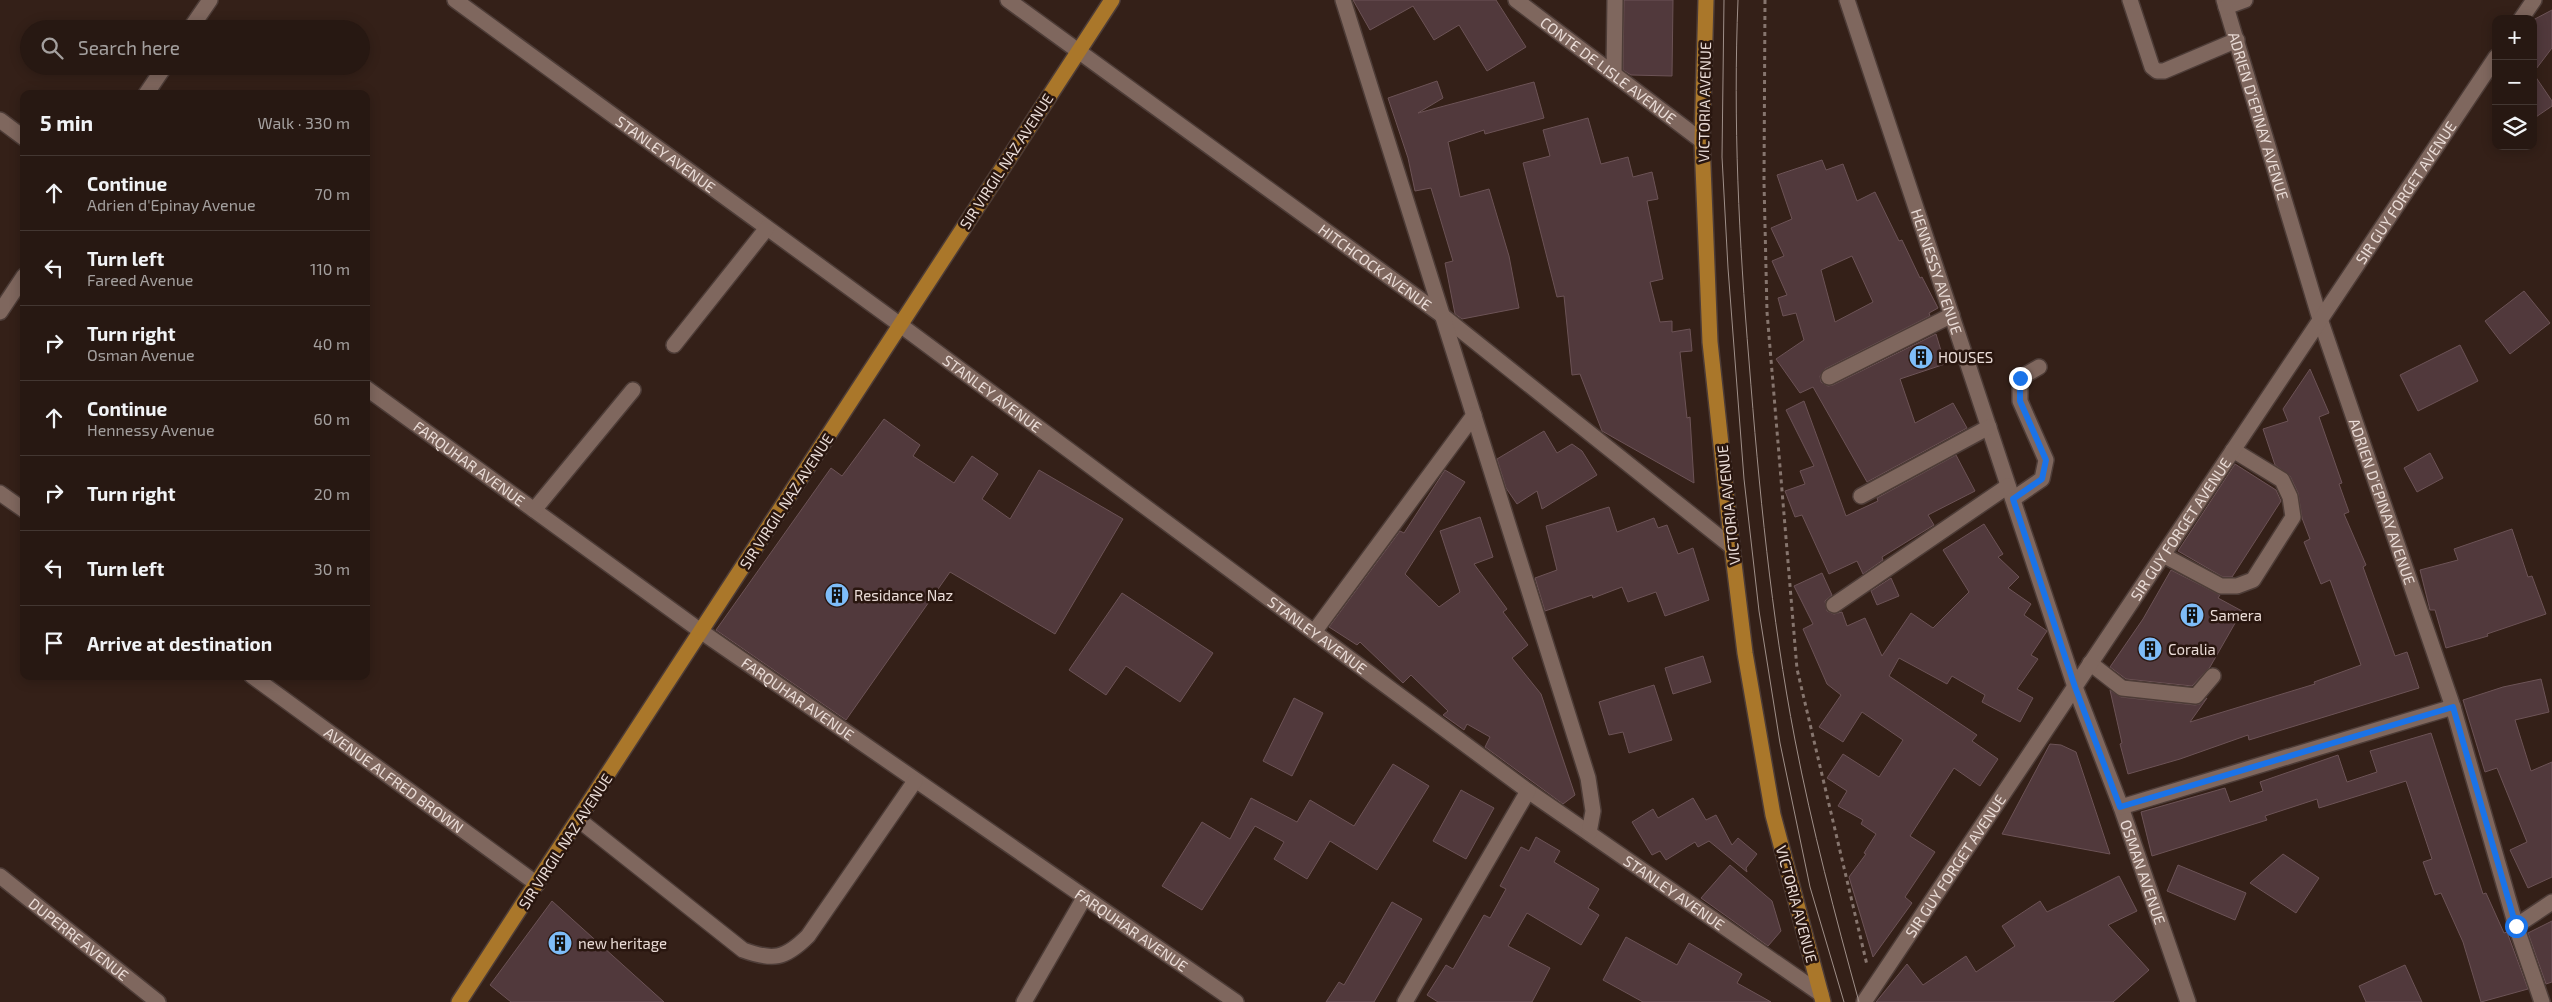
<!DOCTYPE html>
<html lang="en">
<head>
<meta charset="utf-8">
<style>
	:root { --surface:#271812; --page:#2f211b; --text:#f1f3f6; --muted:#a4a09f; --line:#433732 }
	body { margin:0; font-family:"Exo 2",sans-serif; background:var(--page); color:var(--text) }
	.controls { position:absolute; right:15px; top:15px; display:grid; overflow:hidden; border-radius:10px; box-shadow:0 2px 12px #0003 }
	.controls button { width:45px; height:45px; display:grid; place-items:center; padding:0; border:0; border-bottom:1px solid var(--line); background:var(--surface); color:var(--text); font:25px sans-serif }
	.stop { position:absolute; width:15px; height:15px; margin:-11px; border:4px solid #1a73e8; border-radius:50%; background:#fff }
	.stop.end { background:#1a73e8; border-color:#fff; box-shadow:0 1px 5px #0008 }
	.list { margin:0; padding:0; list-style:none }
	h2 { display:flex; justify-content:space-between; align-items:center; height:65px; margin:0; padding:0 20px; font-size:21px }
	h2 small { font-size:16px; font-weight:400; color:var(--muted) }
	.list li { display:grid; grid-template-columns:32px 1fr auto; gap:15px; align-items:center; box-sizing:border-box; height:75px; padding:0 20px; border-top:1px solid var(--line) }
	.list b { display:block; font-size:19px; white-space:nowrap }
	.list p { margin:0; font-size:16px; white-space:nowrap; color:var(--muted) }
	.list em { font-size:16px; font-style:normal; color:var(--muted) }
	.icon { flex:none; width:28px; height:28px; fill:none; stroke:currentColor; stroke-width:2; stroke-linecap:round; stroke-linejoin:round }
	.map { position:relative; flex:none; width:2552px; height:1002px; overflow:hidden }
	.search { position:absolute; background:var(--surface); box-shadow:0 2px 12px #0003; left:20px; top:20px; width:350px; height:55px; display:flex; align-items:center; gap:12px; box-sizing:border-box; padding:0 18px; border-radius:28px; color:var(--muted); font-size:19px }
	.panel { position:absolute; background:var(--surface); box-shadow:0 2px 12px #0003; left:20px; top:90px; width:350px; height:590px; border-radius:10px }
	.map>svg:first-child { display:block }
	.building { fill:#51393c; stroke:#6c5356; fill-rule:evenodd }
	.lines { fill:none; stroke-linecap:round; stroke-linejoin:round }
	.minor-casing { stroke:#4d3c37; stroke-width:18 }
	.major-casing { stroke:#4d3c37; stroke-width:18 }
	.path { stroke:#86756e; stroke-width:3; stroke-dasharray:4 4; stroke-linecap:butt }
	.minor { stroke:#7f675e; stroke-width:15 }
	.major { stroke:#aa772a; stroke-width:15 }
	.tram { stroke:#9f8f89; stroke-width:1 }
	.route { stroke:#1a73e8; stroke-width:6 }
	.labels { text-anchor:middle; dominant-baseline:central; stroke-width:5; stroke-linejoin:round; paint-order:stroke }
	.street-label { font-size:15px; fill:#eadcd7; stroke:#29160f }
	.poi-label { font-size:15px; fill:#eadcd7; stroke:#29160f; text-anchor:start }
</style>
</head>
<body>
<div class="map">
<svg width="2552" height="1002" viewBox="0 0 2552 1002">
	<rect width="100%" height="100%" fill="#342018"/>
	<path class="building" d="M1353,0H1496L1526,47L1487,71L1459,25L1434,40L1413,6L1370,30Z
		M1624,0H1673L1672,76L1631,75L1623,70Z
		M2552,10V48L2533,73V20Z
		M2533,73L2552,101V106L2533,119Z
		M1437,81L1443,98L1418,113L1534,82L1544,118L1485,134L1484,130L1448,142L1460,197L1489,189L1509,256L1519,308L1462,319L1455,314L1445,263L1453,261L1431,188L1415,191L1408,158L1388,98Z
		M1588,118L1601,164L1628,157L1633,177L1652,172L1658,199L1647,201L1663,279L1650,282L1660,322L1672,321V332L1690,329L1692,351L1680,352L1687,418L1690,417L1694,483L1602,431L1580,374L1572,375L1564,296L1557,297L1523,163L1550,156L1543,130Z
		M1822,160L1826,170L1843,164L1857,201L1875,192L1899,241L1902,240L1920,278L1922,277L1938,308L1929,313L1930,316L1825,369L1820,376L1821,382L1828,386L1833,385L1936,334L1945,364L1900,379L1915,423L1953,403L1967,428L1867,482L1813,387L1800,393L1776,359L1804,340L1796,313L1783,316L1778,298L1787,295L1772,261L1784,256L1771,228L1792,219L1777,175ZM1852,256L1873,302L1835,322L1821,270Z
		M2524,291L2550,323L2510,354L2485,321Z
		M2460,345L2478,381L2418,411L2400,375Z
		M2310,369L2329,413L2319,417L2342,483L2339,484L2349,512L2344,514L2366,565L2363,567L2395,656L2407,652L2419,688L2249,740L2248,735L2180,759L2128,774L2120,744L2122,743L2110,690L2121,697L2195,705L2200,704L2207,698L2190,722L2315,684L2314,682L2361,665L2330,580L2321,584L2304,542L2310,539L2302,518L2298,493L2290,476L2275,465L2263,429L2288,421L2283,409Z
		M1804,401L1846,516L1878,501L1877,498L1956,455L1975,491L1928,515L1934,525L1882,557L1883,560L1863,574L1857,561L1829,574L1802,515L1795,517L1785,491L1805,484L1800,471L1814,466L1786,410Z
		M884,419L920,445L913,456L954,483L972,456L998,474L982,499L1010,519L1039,470L1123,519L1055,634L950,572L846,720L716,630L831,468L842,476Z
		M1544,431L1557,453L1572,444L1582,451L1597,475L1542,509L1537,491L1517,504L1506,488L1497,459Z
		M2430,453L2443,478L2417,492L2404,468Z
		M2235,464L2276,490L2281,501L2232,577H2223L2178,551Z
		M1445,470L1465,482L1405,574L1439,607L1460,592L1440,531L1480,517L1493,557L1474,564L1507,609L1503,612L1528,645L1512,658L1541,694L1575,795L1563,804L1485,747L1490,737L1467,724L1464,730L1443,715L1448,711L1411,675L1403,683L1360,642L1357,645L1329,627L1400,531L1404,533Z
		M1609,507L1617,532L1654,518L1658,528L1667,525L1678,554L1693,548L1709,600L1665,616L1656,592L1628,602L1622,587L1593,598L1592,595L1545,611L1535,578L1557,570L1546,526Z
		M1984,524L2003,554L1998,557L2019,577L2008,588L2031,604L2024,615L2047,631L2031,655L2038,659L2017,689L2033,698L2020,722L1982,702L1985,695L1952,676L1947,684L1899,658L1889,676L1977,735L1972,741L1998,759L1980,786L1954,768L1910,836L1935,852L1905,897L1912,903L1873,957L1849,877L1866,854L1864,853L1876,834L1861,824L1863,820L1838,806L1847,791L1827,778L1843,754L1879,777L1903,740L1862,712L1843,742L1819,727L1841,695L1827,684L1803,629L1813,624L1794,586L1822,573L1832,595L1825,601L1827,611L1834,614L1842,612L1847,626L1865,618L1882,656L1911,613L1933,628L1969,592L1943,550Z
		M2512,529L2528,577L2532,576L2546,614L2487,634L2488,636L2446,648L2435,610H2430L2420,570L2458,560L2454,549Z
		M2171,570L2220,595L2218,598L2242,611L2210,667L2192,686L2126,679L2110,667L2143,619Z
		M1891,578L1899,596L1877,605L1871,591Z
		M1122,593L1213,653L1180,702L1126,666L1106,695L1069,670Z
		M1703,656L1711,682L1673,694L1665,668Z
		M2541,679L2549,712L2515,720L2531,771L2552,762V877L2528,888L2510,850L2527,842L2497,768L2485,772L2463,700L2503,687Z
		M1654,685L1672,740L1629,753L1623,732L1609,735L1599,702Z
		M1294,698L1323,713L1292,776L1263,761Z
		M2431,733L2483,894L2486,893L2504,933L2507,932L2528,989L2481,1002L2463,942L2441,893L2435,895L2423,862L2432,859L2406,781L2319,808L2317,799L2265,816L2267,820L2152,856L2141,812L2225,788L2230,802L2263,791L2260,782L2338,755L2347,782L2377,772L2370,751Z
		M2050,744L2061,745L2076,752L2110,854L2002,834Z
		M1393,764L1429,786L1377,870L1330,841L1307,879L1274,859L1284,842L1255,826L1202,910L1162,886L1202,822L1230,839L1251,798L1297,822L1310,800L1354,826Z
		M1461,790L1494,808L1466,859L1433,841Z
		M1693,798L1706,820L1716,815L1732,845L1738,838L1757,854L1746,868L1747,872L1709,841L1698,847L1695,842L1666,860L1660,851L1652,855L1632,822L1653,809L1658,818Z
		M1536,837L1560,851L1554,862L1599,889L1588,908L1599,915L1581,945L1527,913L1508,946L1550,968L1532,1002H1438L1427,995L1446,965L1453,969L1484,915L1490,918L1506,889L1500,886L1521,847L1529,851Z
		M2283,854L2319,878L2296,913L2250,883Z
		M1730,865L1772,901L1781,931L1768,946L1701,898Z
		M2178,865L2246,893L2235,920L2167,891Z
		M2119,876L2137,911L2108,925L2149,970L2113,1002H1876L1907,964L1923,985L1966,956L1976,972L2015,946L2002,926L2040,901L2047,912Z
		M552,901L664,1002H511L490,985Z
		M1392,902L1422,919L1374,1002H1326L1339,982L1344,985Z
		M2552,921V982L2546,984L2528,933Z
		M1626,937L1677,965L1689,943L1742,974L1737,983L1771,1002H1643L1603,980Z
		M2405,965L2422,1002H2366L2359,986Z"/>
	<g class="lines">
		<defs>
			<g id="minor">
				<path id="s1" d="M455,0L899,324L1528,791L1821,994"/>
				<path id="s2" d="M1008,0L1443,316L1732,547"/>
				<path d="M1343,0L1588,778L1593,811L1589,833"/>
				<path id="s3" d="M1516,0L1702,141"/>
				<path id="s4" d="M1847,0L2075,687L2121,807L2188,1002"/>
				<path d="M2130,0L2152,67L2157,71H2164L2237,40"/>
				<path id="s5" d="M2224,0L2320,319L2453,707L2516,926L2542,1002"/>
				<path d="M2226,7L2245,0"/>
				<path d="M2521,19L2534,0"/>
				<path d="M190,29L210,0"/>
				<path d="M1614,74L1615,0"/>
				<path d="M146,94L165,66"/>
				<path d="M0,120L24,138"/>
				<path d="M0,312L24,276"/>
				<path d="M674,345L767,228"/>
				<path d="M1829,377L1952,315"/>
				<path id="s6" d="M366,388L702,632L1236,1002"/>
				<path d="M0,493L24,510"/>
				<path d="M1861,496L1989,427"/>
				<path d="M2013,499L2042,479L2046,460L2020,401V378L2039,367"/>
				<path d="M534,510L633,390"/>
				<path d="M2163,555L2221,586H2237L2253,580L2293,517L2290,497L2282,480L2233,450"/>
				<path d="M1834,605L2008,486"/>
				<path d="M1314,632L1474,415"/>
				<path d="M2090,663L2122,688L2196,696L2213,676"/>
				<path id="s7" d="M252,676L537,884"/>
				<path d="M2121,807L2453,707"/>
				<path d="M579,820L743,950C773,961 785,959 808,936L915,781"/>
				<path id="s8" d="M0,876L158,1002"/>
				<path d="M2516,926L2552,902"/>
				<path d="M1024,1002L1084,898"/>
				<path d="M1405,1002L1528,791"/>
				<path id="s9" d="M1864,1002L2496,57"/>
			</g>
			<path id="major" d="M1706,0L1702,141L1710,342L1732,547L1745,653L1773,815L1823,1002
				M459,1002L1112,0"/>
		</defs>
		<use href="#minor" class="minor-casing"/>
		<use href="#major" class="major-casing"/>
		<path class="path" d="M1765,0L1764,182L1767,312L1797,669L1867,965"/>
		<use href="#minor" class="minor"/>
		<use href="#major" class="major"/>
		<path class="tram" d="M1724,0L1722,157L1728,268L1744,479L1759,611L1780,743L1810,887L1844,1002
			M1738,0C1733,121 1739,241 1749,361C1759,488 1771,615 1795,740C1812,828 1835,915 1859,1002"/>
	</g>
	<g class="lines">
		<path class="route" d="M2020,378V401L2046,460L2042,479L2013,499L2075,687L2120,807L2453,707L2516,926"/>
	</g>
	<defs>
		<symbol id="building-disc" viewBox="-11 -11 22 22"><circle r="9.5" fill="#7ebdf9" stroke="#29160f"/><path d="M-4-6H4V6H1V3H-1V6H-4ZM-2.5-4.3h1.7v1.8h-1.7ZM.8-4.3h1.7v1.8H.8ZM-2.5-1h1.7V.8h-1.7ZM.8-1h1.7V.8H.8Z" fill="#111"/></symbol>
	</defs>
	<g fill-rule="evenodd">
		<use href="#building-disc" x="1907" y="343" width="28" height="28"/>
		<use href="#building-disc" x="823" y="581" width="28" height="28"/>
		<use href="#building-disc" x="2178" y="601" width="28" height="28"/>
		<use href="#building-disc" x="2136" y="635" width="28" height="28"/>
		<use href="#building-disc" x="546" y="929" width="28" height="28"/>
	</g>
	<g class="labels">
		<g class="street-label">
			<text stroke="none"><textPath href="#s3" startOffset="116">CONTE DE LISLE AVENUE</textPath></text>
			<text transform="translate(1704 102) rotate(-89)">VICTORIA AVENUE</text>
			<text stroke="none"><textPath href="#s5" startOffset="121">ADRIEN D'EPINAY AVENUE</textPath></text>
			<text stroke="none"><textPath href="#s1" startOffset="261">STANLEY AVENUE</textPath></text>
			<text transform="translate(1006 161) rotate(-57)">SIR VIRGIL NAZ AVENUE</text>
			<text stroke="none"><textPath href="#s9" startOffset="974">SIR GUY FORGET AVENUE</textPath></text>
			<text stroke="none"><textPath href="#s2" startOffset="454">HITCHCOCK AVENUE</textPath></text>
			<text stroke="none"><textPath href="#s4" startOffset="286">HENNESSY AVENUE</textPath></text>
			<text stroke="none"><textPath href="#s1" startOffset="666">STANLEY AVENUE</textPath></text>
			<text stroke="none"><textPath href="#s6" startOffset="128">FARQUHAR AVENUE</textPath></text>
			<text transform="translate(786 501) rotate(-57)">SIR VIRGIL NAZ AVENUE</text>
			<text stroke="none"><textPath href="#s5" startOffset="526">ADRIEN D'EPINAY AVENUE</textPath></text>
			<text transform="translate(1728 505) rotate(-96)">VICTORIA AVENUE</text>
			<text stroke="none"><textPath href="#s9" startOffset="569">SIR GUY FORGET AVENUE</textPath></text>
			<text stroke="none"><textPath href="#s1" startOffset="1071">STANLEY AVENUE</textPath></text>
			<text stroke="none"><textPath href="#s6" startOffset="532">FARQUHAR AVENUE</textPath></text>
			<text stroke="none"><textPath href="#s7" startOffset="176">AVENUE ALFRED BROWN</textPath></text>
			<text transform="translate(565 841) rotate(-57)">SIR VIRGIL NAZ AVENUE</text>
			<text stroke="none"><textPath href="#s9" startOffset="164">SIR GUY FORGET AVENUE</textPath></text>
			<text stroke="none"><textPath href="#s4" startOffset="921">OSMAN AVENUE</textPath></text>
			<text stroke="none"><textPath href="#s1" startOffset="1511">STANLEY AVENUE</textPath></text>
			<text transform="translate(1797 904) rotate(75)">VICTORIA AVENUE</text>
			<text stroke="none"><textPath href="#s6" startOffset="938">FARQUHAR AVENUE</textPath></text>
			<text stroke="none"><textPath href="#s8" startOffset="101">DUPERRE AVENUE</textPath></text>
		</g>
		<g class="poi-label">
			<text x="1938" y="357">HOUSES</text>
			<text x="854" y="595">Residance Naz</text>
			<text x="2210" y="615">Samera</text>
			<text x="2168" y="649">Coralia</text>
			<text x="578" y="943">new heritage</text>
		</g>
	</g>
</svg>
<div class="controls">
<button>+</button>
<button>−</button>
<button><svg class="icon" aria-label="layers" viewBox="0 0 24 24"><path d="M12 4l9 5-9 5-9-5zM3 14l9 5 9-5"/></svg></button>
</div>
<div class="stop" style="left:2516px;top:926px"></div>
<div class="stop end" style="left:2020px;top:378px"></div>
<div class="search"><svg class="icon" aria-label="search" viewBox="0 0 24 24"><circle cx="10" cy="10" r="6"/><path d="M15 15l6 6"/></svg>Search here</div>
<section class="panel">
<h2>5 min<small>Walk · 330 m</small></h2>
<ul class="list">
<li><svg class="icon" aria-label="ahead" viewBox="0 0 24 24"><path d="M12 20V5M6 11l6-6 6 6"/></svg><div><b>Continue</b><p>Adrien d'Epinay Avenue</p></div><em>70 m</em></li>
<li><svg class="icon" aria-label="left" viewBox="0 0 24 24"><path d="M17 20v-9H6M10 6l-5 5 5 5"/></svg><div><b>Turn left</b><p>Fareed Avenue</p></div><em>110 m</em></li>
<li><svg class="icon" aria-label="right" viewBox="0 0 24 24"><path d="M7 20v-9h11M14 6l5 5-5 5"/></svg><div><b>Turn right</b><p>Osman Avenue</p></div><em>40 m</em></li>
<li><svg class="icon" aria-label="ahead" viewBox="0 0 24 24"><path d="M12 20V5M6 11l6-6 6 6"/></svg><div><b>Continue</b><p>Hennessy Avenue</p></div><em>60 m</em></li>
<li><svg class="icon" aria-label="right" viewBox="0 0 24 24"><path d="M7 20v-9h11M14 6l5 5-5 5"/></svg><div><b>Turn right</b></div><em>20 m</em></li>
<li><svg class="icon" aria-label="left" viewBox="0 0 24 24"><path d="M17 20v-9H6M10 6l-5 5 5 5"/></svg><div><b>Turn left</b></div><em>30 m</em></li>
<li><svg class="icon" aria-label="arrive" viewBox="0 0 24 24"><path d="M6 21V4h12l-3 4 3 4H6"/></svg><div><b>Arrive at destination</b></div></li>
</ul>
</section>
</div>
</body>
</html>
